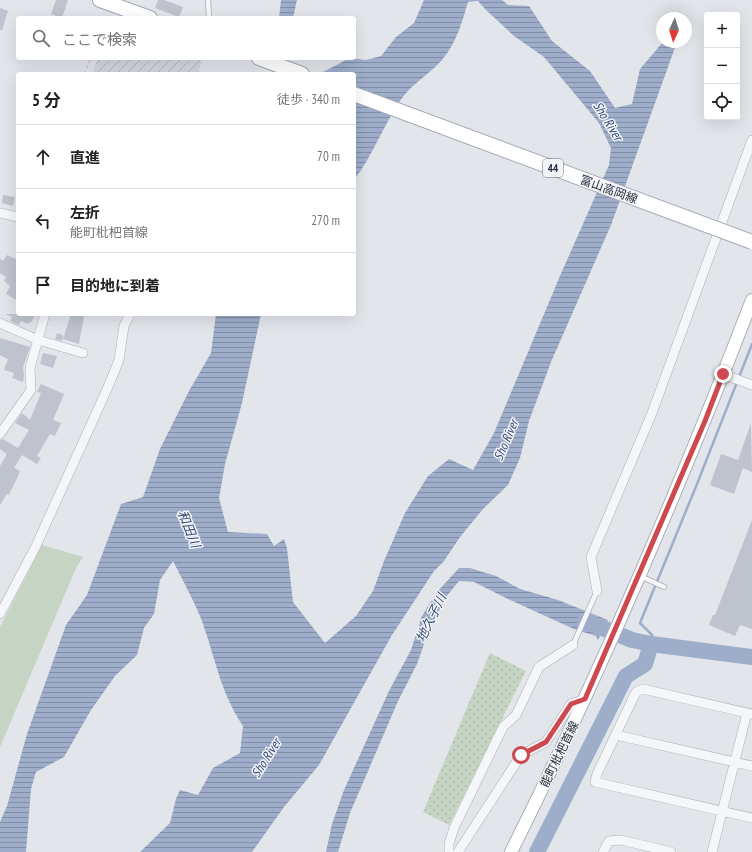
<!DOCTYPE html>
<html lang="ja">
<head>
<meta charset="utf-8">
<style>
	:root { --surface:#fff; --page:#f2f2f2; --text:#222; --muted:#767676; --line:#e0e0e0 }
	body { margin:0; font-family:"PT Sans Narrow","Noto Sans JP",sans-serif; background:var(--page); color:var(--text) }
	.controls { position:absolute; right:12px; top:12px; display:grid; overflow:hidden; border-radius:4px; box-shadow:0 4px 16px #0002 }
	.controls button { width:36px; height:36px; display:grid; place-items:center; padding:0; border:0; border-bottom:1px solid var(--line); background:var(--surface); color:var(--text); font:20px sans-serif }
	.compass { position:absolute; left:656px; top:12px; width:36px; height:36px; border-radius:50%; background:var(--surface); box-shadow:0 4px 16px #0002; rotate:184deg }
	.stop { position:absolute; width:12px; height:12px; margin:-9px; border:3px solid #cd494f; border-radius:50%; background:#fff }
	.stop.end { background:#cd494f; border-color:#fff; box-shadow:0 1px 4px #0008 }
	.list { margin:0; padding:0; list-style:none }
	h2 { display:flex; justify-content:space-between; align-items:center; height:52px; margin:0; padding:0 16px; font-size:17px }
	h2 small { font-size:13px; font-weight:400; color:var(--muted) }
	.list li { display:grid; grid-template-columns:26px 1fr auto; gap:12px; align-items:center; box-sizing:border-box; height:64px; padding:0 16px; border-top:1px solid var(--line) }
	.list b { display:block; font-size:15px; white-space:nowrap }
	.list p { margin:0; font-size:13px; white-space:nowrap; color:var(--muted) }
	.list em { font-size:13px; font-style:normal; color:var(--muted) }
	.icon { flex:none; width:22px; height:22px; fill:none; stroke:currentColor; stroke-width:2; stroke-linecap:round; stroke-linejoin:round }
	.map { position:relative; flex:none; width:752px; height:852px; overflow:hidden }
	.search { position:absolute; background:var(--surface); box-shadow:0 4px 16px #0002; left:16px; top:16px; width:340px; height:44px; display:flex; align-items:center; gap:10px; box-sizing:border-box; padding:0 14px; border-radius:4px; color:var(--muted); font-size:15px }
	.panel { position:absolute; background:var(--surface); box-shadow:0 4px 16px #0002; left:16px; top:72px; width:340px; height:244px; border-radius:4px }
	.map>svg:first-child { display:block }
	.industrial { fill:url(#industrial-furrows) }
	.park { fill:#c6d4c3 }
	.garden { fill:url(#garden-dots) }
	.water { fill:url(#water-rules) }
	.lines { fill:none; stroke-linecap:round; stroke-linejoin:round }
	.stream { stroke:#9eaeca; stroke-width:2.5 }
	.river { stroke:#9eaeca; stroke-width:16 }
	.building { fill:#bfc3cd }
	.lane-casing { stroke:#abafb8; stroke-width:6 }
	.street-casing { stroke:#abafb8; stroke-width:10 }
	.secondary-casing { stroke:#abafb8; stroke-width:14 }
	.primary-casing { stroke:#a2a8b6; stroke-width:16 }
	.path { stroke:#c0c3c9; stroke-width:1.5; stroke-dasharray:3 3; stroke-linecap:butt }
	.lane { stroke:#f5f6f9; stroke-width:4.5 }
	.street { stroke:#f5f6f9; stroke-width:9 }
	.secondary { stroke:#fff; stroke-width:12 }
	.primary { stroke:#fff; stroke-width:14 }
	.primary-bridge-casing { stroke:#a2a8b6; stroke-width:16; stroke-linecap:butt }
	.primary-bridge { stroke:#fff; stroke-width:14 }
	.route { stroke:#cd494f; stroke-width:5 }
	.labels { text-anchor:middle; dominant-baseline:central; stroke-width:3; stroke-linejoin:round; paint-order:stroke }
	.shield { fill:#f2f4f8; stroke:#666b79; stroke-width:1 }
	.shield-label { font-size:11px; font-weight:bold; fill:#2a3042 }
	.street-label { font-size:12px; fill:#2a3042; stroke:#f2f4f8 }
	.water-label { font-size:13px; font-style:italic; fill:#344b76; stroke:#f2f4f8 }
</style>
</head>
<body>
<div class="map">
<svg width="752" height="852" viewBox="0 0 752 852">
	<defs>
		<pattern id="industrial-furrows" width="10" height="10" patternUnits="userSpaceOnUse"><rect width="10" height="10" fill="#d4d7df"/><path d="M-1 1l2-2M0 10L10 0M9 11l2-2" fill="none" stroke="#b6b9c1"/></pattern>
		<pattern id="garden-dots" width="8" height="8" patternUnits="userSpaceOnUse"><rect width="8" height="8" fill="#c6d4c3"/><path d="M2 2h.1M6 6h.1" fill="none" stroke="#aab6a9" stroke-width="1.8" stroke-linecap="round"/></pattern>
		<pattern id="water-rules" width="6" height="5" patternUnits="userSpaceOnUse"><rect width="6" height="5" fill="#9eaeca"/><path d="M0 2.5h6" fill="none" stroke="#818ea6"/></pattern>
	</defs>
	<rect width="100%" height="100%" fill="#e2e5ea"/>
	<path class="industrial" d="M98,58H202L198,74H92Z"/>
	<path class="park" d="M42,545L83,557L76,568L0,747V627Z"/>
	<path class="garden" d="M490,653L526,671L449,825L423,812Z"/>
	<path class="water" d="M281,0H297L293,18H279Z
		M424,0H502L508,5L529,6L552,41L590,71L615,108L632,104L640,69L663,42H677L611,225L551,362L529,421L520,458L508,485L483,509L460,537L444,561L434,571L392,635L319,765L284,807L252,852H140L170,823L176,799L180,790L198,795L213,768L240,753L243,726C219,690 215,655 200,616C192,597 182,579 173,561L160,580L154,614L144,628L137,655L115,676L91,710L64,757L36,772L31,789L26,852H0V822L7,806L27,734L66,625L87,595L121,504L143,497L160,449L189,391L211,353L216,314H261L242,403L225,464L219,498L228,532L267,534L274,546L284,539L287,548L293,602L325,643L356,616L373,591L384,561L405,513L428,476L449,459L473,470L494,433L560,276L609,165L611,148L599,123L544,57L514,36L486,10L478,1L468,2C462,23 456,43 442,60C429,75 411,84 400,101C383,126 373,155 354,180V74H319L350,58L366,60L381,56L396,37L414,23Z
		M459,568H470L496,576L520,589L558,600L608,620L598,640L596,636L574,629L508,599L474,582L459,581L446,597L429,630L417,664L398,701L350,813L338,852H326L332,824L344,790L389,691L411,650L422,616L437,592Z"/>
	<g class="lines">
		<path class="stream" d="M651,644L652,635L640,623L697,484L752,344"/>
		<path class="river" d="M585,621L632,640L651,644L752,657
			M537,852L626,676L645,664L651,644"/>
	</g>
	<path class="building" d="M56,0H68L62,18L51,14Z
		M158,0H164L183,7L179,17L155,8Z
		M0,8L8,11L2,30H0Z
		M3,195L15,197L13,206L2,203Z
		M7,255L18,260V301L6,294L10,286L4,281L6,277L0,273V258L3,261Z
		M5,314H35L31,323L29,322L28,324L21,321L19,325L10,321L12,317Z
		M71,314L84,316L79,344L63,339Z
		M57,333L63,335L62,341L55,339Z
		M0,338L30,347L23,367L24,376L23,382L12,378L14,373L4,370L8,359L0,355Z
		M43,353L57,356L53,368L40,364Z
		M41,384L64,394L53,420L61,423L55,436L50,434L37,456L41,458L37,464L22,455L14,468L20,471L18,476L9,495L7,494L0,505V466L7,454L0,449V440L3,439L18,448L29,430L15,423L22,413L30,420L41,393L37,392Z
		M751,423L752,472L743,468L734,494L710,485L721,454L738,460Z
		M752,520V629L740,625L735,636L709,625L713,615H715Z"/>
	<g class="lines">
		<defs>
			<path id="lane" d="M208,0L209,18
				M640,576L664,587
				M573,645L597,591"/>
			<path id="street" d="M0,213L18,217
				M0,323L38,340L83,353
				M723,374L752,385
				M0,434L31,390L30,368L45,314
				M597,591L591,557L652,413L752,140
				M0,614L35,548L108,387L119,360L124,326L130,314
				M752,714L643,689L636,692L597,774L595,782L752,818
				M616,735L752,766
				M449,852V844L454,828L503,727L516,715L539,667L573,645
				M458,852L521,755L546,742L571,704L585,699
				M603,852L609,841L621,840L671,852
				M712,852L747,713"/>
			<path id="secondary" d="M511,852C601,672 680,487 752,300"/>
			<path id="primary" d="M100,0L150,18
				M259,58L302,74"/>
		</defs>
		<use href="#lane" class="lane-casing"/>
		<use href="#street" class="street-casing"/>
		<use href="#secondary" class="secondary-casing"/>
		<use href="#primary" class="primary-casing"/>
		<path class="path" d="M84,74L91,58"/>
		<use href="#lane" class="lane"/>
		<use href="#street" class="street"/>
		<use href="#secondary" class="secondary"/>
		<use href="#primary" class="primary"/>
		<defs>
			<path id="primary-bridge" d="M354,94L752,242"/>
		</defs>
		<use href="#primary-bridge" class="primary-bridge-casing"/>
		<use href="#primary-bridge" class="primary-bridge"/>
	</g>
	<g class="lines">
		<path class="route" d="M521,755L546,742L571,704L585,699L705,421L723,374"/>
	</g>
	<g class="labels">
		<rect class="shield" x="543" y="159" width="20" height="18" rx="3"/>
		<g class="shield-label">
			<text x="553" y="168">44</text>
		</g>
		<g class="street-label">
			<text transform="translate(609 189) rotate(20)">富山高岡線</text>
			<text transform="translate(559 754) rotate(-64)">能町枇杷首線</text>
		</g>
		<g class="water-label">
			<text transform="translate(608 121) rotate(58)">Sho River</text>
			<text transform="translate(506 440) rotate(-67)">Sho River</text>
			<text transform="translate(189 529) rotate(68)">和田川</text>
			<text transform="translate(431 618) rotate(-64)">地久子川</text>
			<text transform="translate(266 758) rotate(-58)">Sho River</text>
		</g>
	</g>
</svg>
<div class="controls">
<button>+</button>
<button>−</button>
<button><svg class="icon" aria-label="locate" viewBox="0 0 24 24"><circle cx="12" cy="12" r="6"/><path d="M12 2v4M12 18v4M2 12h4M18 12h4"/></svg></button>
</div>
<svg class="compass" viewBox="-18 -18 36 36"><path d="M0-13l5 13h-10z" fill="#e53935"/><path d="M0 13l5-13h-10z" fill="#767676"/></svg>
<div class="stop" style="left:521px;top:755px"></div>
<div class="stop end" style="left:723px;top:374px"></div>
<div class="search"><svg class="icon" aria-label="search" viewBox="0 0 24 24"><circle cx="10" cy="10" r="6"/><path d="M15 15l6 6"/></svg>ここで検索</div>
<section class="panel">
<h2>5 分<small>徒歩 · 340 m</small></h2>
<ul class="list">
<li><svg class="icon" aria-label="ahead" viewBox="0 0 24 24"><path d="M12 20V5M6 11l6-6 6 6"/></svg><div><b>直進</b></div><em>70 m</em></li>
<li><svg class="icon" aria-label="left" viewBox="0 0 24 24"><path d="M17 20v-9H6M10 6l-5 5 5 5"/></svg><div><b>左折</b><p>能町枇杷首線</p></div><em>270 m</em></li>
<li><svg class="icon" aria-label="arrive" viewBox="0 0 24 24"><path d="M6 21V4h12l-3 4 3 4H6"/></svg><div><b>目的地に到着</b></div></li>
</ul>
</section>
</div>
</body>
</html>
